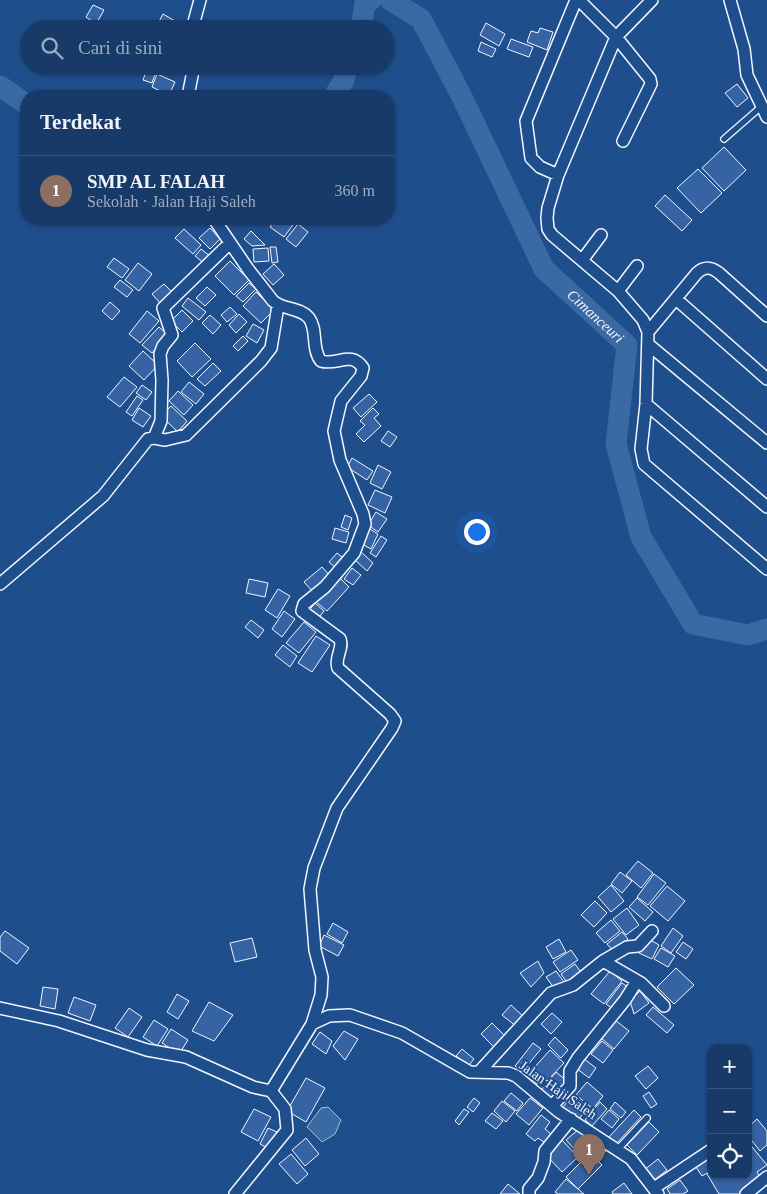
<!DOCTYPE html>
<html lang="id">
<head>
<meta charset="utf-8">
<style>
	:root { --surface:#173a69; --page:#244571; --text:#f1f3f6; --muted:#9eadc0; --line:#36547d; --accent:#ffb74d }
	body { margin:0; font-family:"Times New Roman",serif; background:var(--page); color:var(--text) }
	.controls { position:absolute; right:15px; bottom:15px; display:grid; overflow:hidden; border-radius:10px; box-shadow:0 1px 4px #0004 }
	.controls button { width:45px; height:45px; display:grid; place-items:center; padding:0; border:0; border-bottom:1px solid var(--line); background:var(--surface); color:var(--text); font:25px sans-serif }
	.you { position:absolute; left:476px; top:531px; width:18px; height:18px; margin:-12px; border:4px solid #fff; border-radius:50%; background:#1a73e8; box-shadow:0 0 0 8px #1a73e833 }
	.badge { display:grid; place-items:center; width:32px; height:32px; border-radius:50%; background:var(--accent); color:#fff; font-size:16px; font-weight:700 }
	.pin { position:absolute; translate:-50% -41px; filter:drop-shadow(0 1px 2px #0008) }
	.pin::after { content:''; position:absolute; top:26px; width:18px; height:15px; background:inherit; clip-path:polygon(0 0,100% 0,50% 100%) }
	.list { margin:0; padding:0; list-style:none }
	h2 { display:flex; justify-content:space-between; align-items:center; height:65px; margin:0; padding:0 20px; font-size:21px }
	h2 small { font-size:16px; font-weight:400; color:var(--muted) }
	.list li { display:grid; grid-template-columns:32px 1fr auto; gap:15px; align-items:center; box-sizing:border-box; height:70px; padding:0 20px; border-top:1px solid var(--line) }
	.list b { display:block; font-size:19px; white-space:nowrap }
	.list p { margin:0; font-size:16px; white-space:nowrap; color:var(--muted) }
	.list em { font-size:16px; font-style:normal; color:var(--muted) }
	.icon { flex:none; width:28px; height:28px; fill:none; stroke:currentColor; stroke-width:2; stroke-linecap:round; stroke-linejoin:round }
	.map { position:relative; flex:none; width:767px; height:1194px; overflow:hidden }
	.search { position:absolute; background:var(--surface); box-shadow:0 1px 4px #0004; left:20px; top:20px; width:375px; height:55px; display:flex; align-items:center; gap:12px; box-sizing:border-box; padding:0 18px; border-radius:28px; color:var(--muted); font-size:19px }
	.panel { position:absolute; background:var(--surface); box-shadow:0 1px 4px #0004; left:20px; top:90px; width:375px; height:135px; border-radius:20px }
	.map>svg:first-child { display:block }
	.water { fill:#3b69a3; stroke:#a8bbd7 }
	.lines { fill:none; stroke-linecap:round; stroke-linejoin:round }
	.river { stroke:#3b69a3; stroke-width:21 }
	.building { fill:#3563a3; stroke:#f2f6ff }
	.lane-casing { stroke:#f2f6ff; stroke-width:8 }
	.street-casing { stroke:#f2f6ff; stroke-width:14 }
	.lane { stroke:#1f4e8c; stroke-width:5.5 }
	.street { stroke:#1f4e8c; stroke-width:11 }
	.labels { text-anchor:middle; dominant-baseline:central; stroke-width:4; stroke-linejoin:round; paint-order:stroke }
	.street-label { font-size:14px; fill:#f2f6ff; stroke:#1f4e8c }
	.water-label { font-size:15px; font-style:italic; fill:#f2f6ff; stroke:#1f4e8c }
</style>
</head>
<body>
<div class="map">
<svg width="767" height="1194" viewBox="0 0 767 1194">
	<rect width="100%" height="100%" fill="#1f4e8c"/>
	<path class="water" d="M328,1107L341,1120L335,1134L322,1142L307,1127L321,1108Z"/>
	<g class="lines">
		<g class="river">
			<path id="s1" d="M390,0L421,19L461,95L544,269L627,345L616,444L641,537L693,624L748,635L767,629"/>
			<path d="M361,29L365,3L371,0"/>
			<path d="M0,86L26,104"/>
			<path d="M334,96L343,82L348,66"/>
		</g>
	</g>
	<path class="building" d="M93,5L104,10L96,24L86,17Z
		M163,14L180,24L177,29L156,27Z
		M486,23L505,34L499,46L480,35Z
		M540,28L553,32L547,50L527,42L531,31L538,33Z
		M511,39L533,47L529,57L507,49Z
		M481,42L496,49L492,57L478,51Z
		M148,66L157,69L152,83L143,80Z
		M161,66H176L173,73Z
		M157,74L175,82L169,95L152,87Z
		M737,84L748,98L737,107L725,93Z
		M724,147L746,170L724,191L702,168Z
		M698,169L722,193L701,213L677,188Z
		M665,195L692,220L682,231L655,206Z
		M276,219H291L295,222L284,237L270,227Z
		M298,224L308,232L296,247L286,239Z
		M210,228L220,239L210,249L199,238Z
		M184,229L201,245L193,254L175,238Z
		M251,231L265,245L252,246L244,239Z
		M270,247H276L278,262L272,263Z
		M268,248L269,261L254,262L253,249Z
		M201,249L211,257L205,264L195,256Z
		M114,258L129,269L122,278L107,267Z
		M230,261L249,280L234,295L215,276Z
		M138,263L152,274L139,291L125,280Z
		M274,264L284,275L273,285L263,274Z
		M120,280L133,290L127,297L114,287Z
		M249,283L256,289L243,302L236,296Z
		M164,284L172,292L160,303L152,294Z
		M207,287L216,295L205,306L196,298Z
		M256,292L274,310L261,323L243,306Z
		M188,298L206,312L199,320L182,306Z
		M110,302L120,311L112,320L102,311Z
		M230,307L237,314L227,322L221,315Z
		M182,310L193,321L182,332L171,321Z
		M147,311L159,321L140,343L129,334Z
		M239,314L247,322L236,333L229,325Z
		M210,315L221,325L213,334L202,323Z
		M253,324L264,330L257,343L246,336Z
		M159,327L168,335L152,353L142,345Z
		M243,336L248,341L238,351L233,346Z
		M195,343L211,359L192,377L177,361Z
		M143,351L158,365L144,380L129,366Z
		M213,363L221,371L205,386L197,379Z
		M124,377L137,387L120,407L107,397Z
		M189,382L204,394L196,404L181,392Z
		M142,385L152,392L146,400L136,393Z
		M178,391L193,405L184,415L169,401Z
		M369,394L377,402L361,417L353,408Z
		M137,396L143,400L132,416L126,412Z
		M171,406L187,421L178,432L161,416Z
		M139,408L151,416L143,427L132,420Z
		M373,408L379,414L374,418L381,426L364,442L356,434L365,425L360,421Z
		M388,431L397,437L390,447L381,441Z
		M352,458L373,471L367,480L347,467Z
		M378,465L391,472L382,489L370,483Z
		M375,490L392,497L385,513L368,505Z
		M376,512L387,519L378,532L368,525Z
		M345,515L352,518L348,530L341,527Z
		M335,528L349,532L346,543L332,539Z
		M370,529L378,534L371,549L362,544Z
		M381,536L387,540L376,557L370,553Z
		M361,552L373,563L367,571L355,560Z
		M337,553L346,560L337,569L329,562Z
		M322,567L332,578L315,594L304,582Z
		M352,568L361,575L353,585L344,579Z
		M338,576L349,587L327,611L315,601Z
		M249,579L268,583L265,597L246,593Z
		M278,589L290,596L277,618L265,610Z
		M315,603L324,611L317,620L308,612Z
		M284,611L295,619L282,637L272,629Z
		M251,620L264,630L258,638L245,627Z
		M304,622L316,632L299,653L286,643Z
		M316,636L330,645L312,672L298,663Z
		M283,645L297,656L290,667L275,655Z
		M638,861L653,873L641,888L626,875Z
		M620,872L632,881L622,893L611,884Z
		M654,874L666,883L648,905L637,897Z
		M611,885L624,901L611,912L598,897Z
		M667,886L685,901L668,921L650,906Z
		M637,898L653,912L645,921L629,907Z
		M595,901L607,913L594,927L581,915Z
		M627,908L639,925L626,935L613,919Z
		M611,920L620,931L605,943L596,933Z
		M333,923L348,932L342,943L327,934Z
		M673,928L683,936L671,953L661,946Z
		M5,931L29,948L17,964L0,951V937Z
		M622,932L628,939L614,952L607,944Z
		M324,935L344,945L338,956L319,946Z
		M252,938L257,957L235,962L230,943Z
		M647,938L659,945L652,959L639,953Z
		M559,939L566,952L553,959L546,947Z
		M683,942L693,949L686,959L676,952Z
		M661,948L675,956L668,967L654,959Z
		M571,950L578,960L560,972L553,962Z
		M538,961L544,973L531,987L520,973Z
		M575,964L583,975L569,985L561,974Z
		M676,968L694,985L674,1004L657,987Z
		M556,971L564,982L554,988L546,977Z
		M610,971L622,981L604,1004L591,994Z
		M622,983L629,988L613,1009L606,1004Z
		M43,987L58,989L55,1009L40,1006Z
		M640,991L649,1003L634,1014L630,1001Z
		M177,994L189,1001L178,1019L167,1012Z
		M74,997L96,1005L90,1021L68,1013Z
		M209,1002L233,1015L214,1041L192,1031Z
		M511,1005L525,1018L517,1027L502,1015Z
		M653,1007L674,1025L667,1033L646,1015Z
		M129,1008L142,1017L128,1037L115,1028Z
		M552,1013L562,1022L551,1034L541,1024Z
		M154,1020L168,1029L157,1046L143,1037Z
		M615,1020L629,1031L614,1049L601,1038Z
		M492,1023L505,1036L494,1047L481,1034Z
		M171,1029L188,1040L179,1054L162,1043Z
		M344,1031L358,1039L345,1060L333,1046Z
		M320,1032L332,1041L326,1054L312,1044Z
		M555,1037L568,1050L561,1058L548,1045Z
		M602,1041L613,1050L603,1063L591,1054Z
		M533,1043L541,1049L522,1072L515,1066Z
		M462,1049L474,1059L469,1065L456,1056Z
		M550,1050L564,1063L547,1081L533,1069Z
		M583,1058L596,1068L589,1078L576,1068Z
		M648,1066L658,1078L646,1089L635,1076Z
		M533,1070L542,1078L537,1084L527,1076Z
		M556,1072L567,1081L552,1100L541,1090Z
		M306,1078L325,1088L306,1122L287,1111Z
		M587,1082L603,1096L593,1109L576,1095Z
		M649,1092L657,1104L651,1108L643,1096Z
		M511,1093L523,1103L517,1111L504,1101Z
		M573,1095L588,1108L577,1121L562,1108Z
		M474,1098L480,1103L473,1112L467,1107Z
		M530,1098L543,1108L529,1125L516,1114Z
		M502,1101L515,1111L506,1122L494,1111Z
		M600,1102L607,1109L592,1126L585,1120Z
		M615,1102L626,1112L621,1118L610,1109Z
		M254,1109L271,1117L258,1141L241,1132Z
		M464,1109L469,1112L459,1125L455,1121Z
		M609,1110L619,1119L612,1128L601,1119Z
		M634,1110L641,1117L617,1143L609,1137Z
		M492,1113L503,1121L496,1129L485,1121Z
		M541,1115L550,1122L545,1129L555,1137L548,1145L538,1138L535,1141L526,1134Z
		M757,1119L767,1131V1145L760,1151L748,1136V1127Z
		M649,1122L659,1132L637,1155L627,1145Z
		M268,1128L279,1133L271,1150L260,1144Z
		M580,1128L593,1142L579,1154L566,1140Z
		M306,1138L319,1154L305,1166L292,1150Z
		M562,1140L578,1157L562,1172L546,1155Z
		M596,1141L606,1151L597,1160L587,1150Z
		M748,1142L767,1165L757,1172L762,1180L741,1194H719L707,1174L711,1172V1175H748Z
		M590,1153L602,1165L578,1189L566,1177Z
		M291,1154L308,1174L297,1184L279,1164Z
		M711,1158V1171L702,1176L696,1167Z
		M658,1159L667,1170L653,1181L644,1170Z
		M566,1179L584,1194H558L555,1192Z
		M680,1180L688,1191L683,1194H670L667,1189Z
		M624,1183L632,1194H613L612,1192Z
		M508,1184L520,1194H500Z"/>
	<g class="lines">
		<defs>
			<path id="lane" d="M724,139L762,106
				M618,1149L647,1118"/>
			<path id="street" d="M579,0L616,37L650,79L651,84L623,141
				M652,0L616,37L558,175L548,208L547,218L548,229L552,235L618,291L643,320L648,332L646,404L641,449L644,464L767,569
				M730,0L744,49L747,75L767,117
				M192,29L200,0
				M188,96L194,66
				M558,175L540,167L531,158L526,121L576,0
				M583,259L601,235
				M618,291L637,266
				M676,299L767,379
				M648,332L697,273C705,266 711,267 719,273L767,316
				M649,345L767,443
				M646,404L767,507
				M154,438L161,421L162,380L160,354L163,346L172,335L163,308L230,243
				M0,584L103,496L148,439L154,438L165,440L186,435L261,361L271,348L278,306
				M603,961L641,983L664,1006
				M0,1008L59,1021L147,1050L186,1057L253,1087L271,1091L312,1024L321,995L322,977L315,950L310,889L314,868L337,808L392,728L395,721L390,714L338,668C334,657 344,649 340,639L302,611L304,604L325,587L354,553L365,524L363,514L340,460L334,431L341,401L361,376L363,368C351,350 337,366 321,361C311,349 318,330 309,318C300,307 283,310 273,301L248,269L214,219
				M312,1024L329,1016L350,1015L402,1033L470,1072L508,1073L516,1076L559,1112L631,1159L658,1194
				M479,1072L551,993L573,985L603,961L627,947L638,946L652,931
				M552,1106L570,1086V1071L578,1058L625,1000L637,981
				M654,1188L711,1150
				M235,1194L287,1130L285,1109L271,1091
				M529,1194V1189L538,1178L544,1162L545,1151L571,1119
				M746,1194L767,1177"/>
		</defs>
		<use href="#lane" class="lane-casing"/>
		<use href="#street" class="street-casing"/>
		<use href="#lane" class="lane"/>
		<use href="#street" class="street"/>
	</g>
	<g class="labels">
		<g class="street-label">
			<text transform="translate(558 1090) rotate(35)">Jalan Haji Saleh</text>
		</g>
		<g class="water-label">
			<text stroke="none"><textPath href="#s1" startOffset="385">Cimanceuri</textPath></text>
		</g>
	</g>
</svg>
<div class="controls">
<button>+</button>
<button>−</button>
<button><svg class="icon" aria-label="locate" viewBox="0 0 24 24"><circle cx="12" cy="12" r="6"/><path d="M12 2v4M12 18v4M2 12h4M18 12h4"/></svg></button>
</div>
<div class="you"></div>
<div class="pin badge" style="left:589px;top:1175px;background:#8d6e63">1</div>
<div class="search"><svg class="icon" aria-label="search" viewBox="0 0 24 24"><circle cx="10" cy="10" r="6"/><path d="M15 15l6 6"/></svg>Cari di sini</div>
<section class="panel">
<h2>Terdekat<small></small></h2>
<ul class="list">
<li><span class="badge" style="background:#8d6e63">1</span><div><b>SMP AL FALAH</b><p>Sekolah · Jalan Haji Saleh</p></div><em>360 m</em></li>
</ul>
</section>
</div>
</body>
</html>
